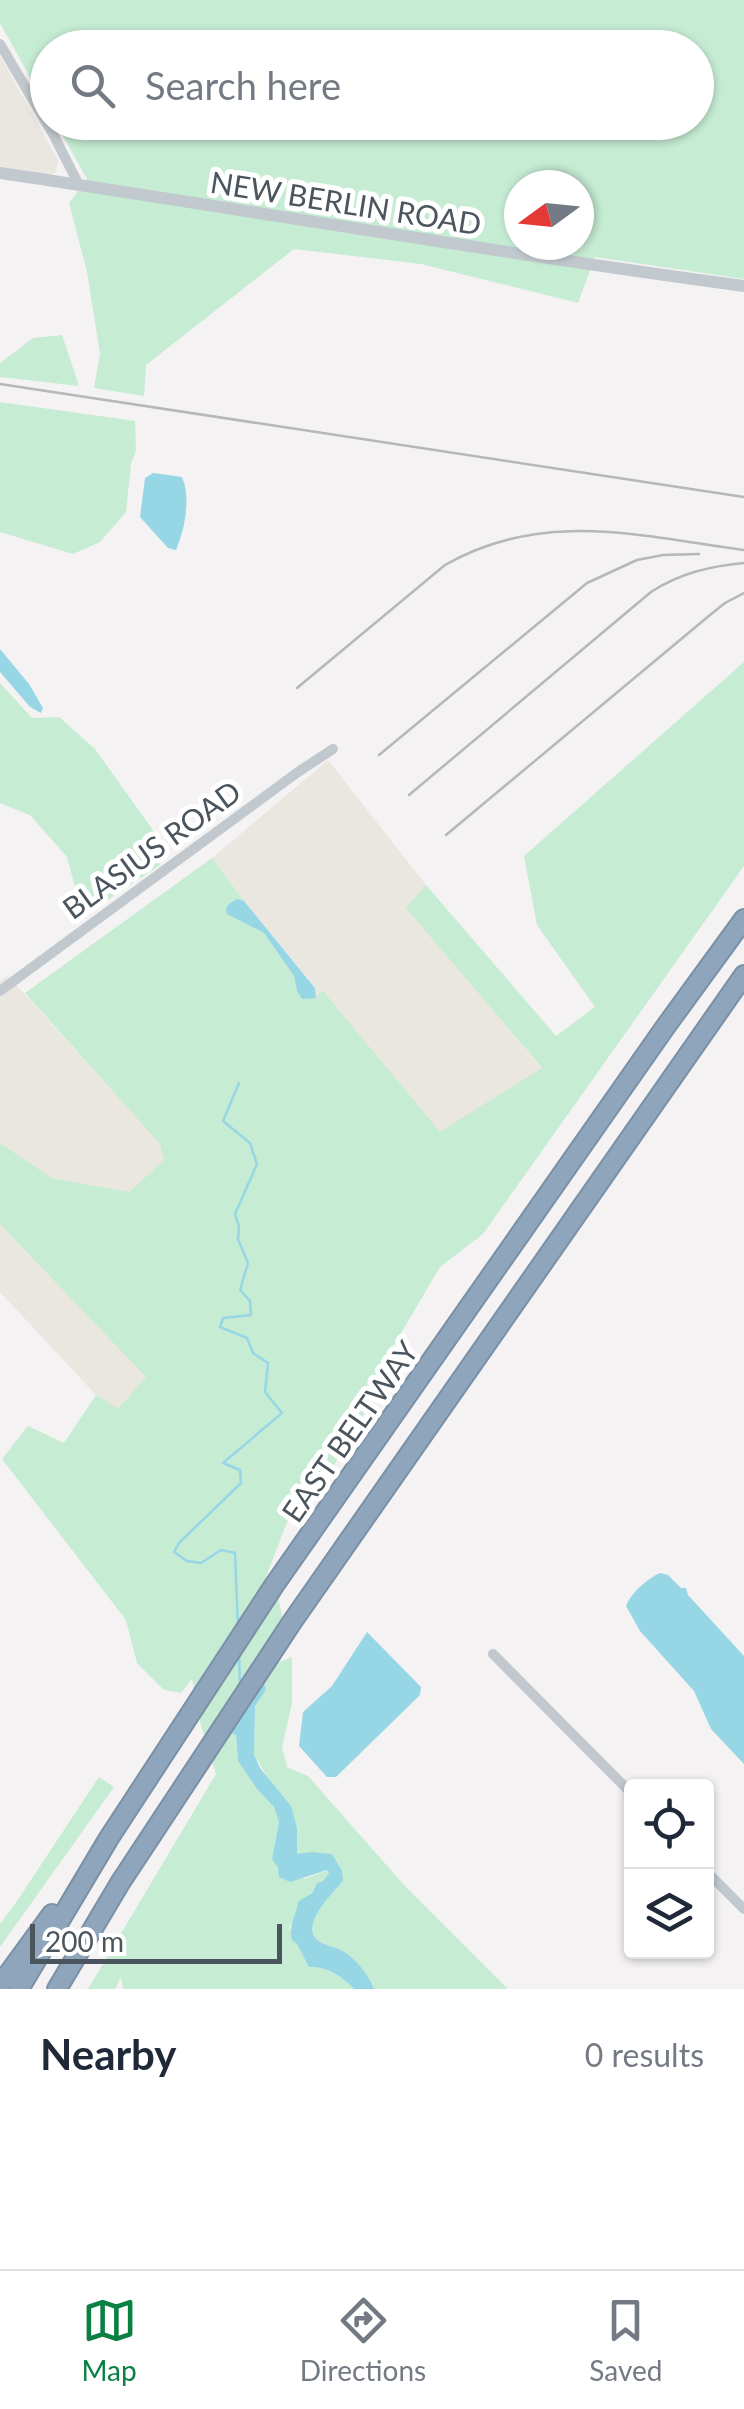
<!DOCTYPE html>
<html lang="en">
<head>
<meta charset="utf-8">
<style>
	:root { --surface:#fff; --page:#f6f6f7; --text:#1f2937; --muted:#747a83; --line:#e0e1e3; --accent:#0b8043 }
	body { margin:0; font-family:Lato,sans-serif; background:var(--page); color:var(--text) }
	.controls { position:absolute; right:30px; bottom:30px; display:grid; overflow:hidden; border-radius:10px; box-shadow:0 2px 8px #0004 }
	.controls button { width:90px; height:90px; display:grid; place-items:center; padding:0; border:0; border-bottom:2px solid var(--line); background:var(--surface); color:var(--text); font:50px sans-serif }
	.compass { position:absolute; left:504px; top:170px; width:90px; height:90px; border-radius:50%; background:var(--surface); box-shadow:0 2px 8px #0004; rotate:255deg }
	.scale { position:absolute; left:30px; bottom:25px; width:252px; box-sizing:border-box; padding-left:10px; border:5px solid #4b555e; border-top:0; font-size:28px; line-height:35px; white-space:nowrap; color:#4b555e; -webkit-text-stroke:8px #fff; paint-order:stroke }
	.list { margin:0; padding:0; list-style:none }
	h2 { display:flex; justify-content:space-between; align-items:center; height:130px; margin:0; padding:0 40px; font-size:42px }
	h2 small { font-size:32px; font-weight:400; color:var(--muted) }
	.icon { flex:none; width:55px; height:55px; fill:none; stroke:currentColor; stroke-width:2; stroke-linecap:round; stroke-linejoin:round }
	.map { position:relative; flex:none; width:744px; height:1989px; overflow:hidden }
	.search { position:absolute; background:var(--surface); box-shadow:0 2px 8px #0004; left:30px; right:30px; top:30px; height:110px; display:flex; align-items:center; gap:25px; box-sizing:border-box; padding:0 35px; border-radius:55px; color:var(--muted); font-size:38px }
	.sheet { height:280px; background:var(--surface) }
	nav { display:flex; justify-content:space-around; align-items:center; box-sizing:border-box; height:140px; border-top:2px solid var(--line); background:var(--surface); font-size:28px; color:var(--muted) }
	nav a { display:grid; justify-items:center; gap:5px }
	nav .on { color:var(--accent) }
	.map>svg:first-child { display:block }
	.commercial { fill:#e9e7e0 }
	.green { fill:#c6ecd4; fill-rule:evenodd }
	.water { fill:#97d6e5 }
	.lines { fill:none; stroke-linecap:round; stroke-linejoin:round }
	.stream { stroke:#97d6e5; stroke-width:2.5 }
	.motorway-casing { stroke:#7a90a7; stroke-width:22 }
	.minor { stroke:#c1c9cf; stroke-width:10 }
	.tertiary { stroke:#c1c9cf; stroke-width:12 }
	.motorway { stroke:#8fa5bb; stroke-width:18 }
	.rail { stroke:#b5b7bb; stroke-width:2.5 }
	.labels { text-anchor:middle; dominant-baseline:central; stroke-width:10; stroke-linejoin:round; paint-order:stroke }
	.street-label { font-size:30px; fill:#4b555e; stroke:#fff }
</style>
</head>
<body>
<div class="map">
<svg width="744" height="1989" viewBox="0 0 744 1989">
	<rect width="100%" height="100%" fill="#f4f2f2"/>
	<path class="commercial" d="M0,56L58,160L56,172L49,176L0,169Z
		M328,760L426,885L407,908L542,1069L440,1133L323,992L316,998L315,987L244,901L212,858Z
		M8,976L161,1144L164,1160L129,1192L52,1178L0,1143V981Z
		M0,1224L147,1377L117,1410L96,1395L0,1292Z"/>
	<path class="green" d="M0,0H744V279L595,257L578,303L421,264L294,249L146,365L144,396L94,388L100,354L87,272L69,203L87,179L56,123L696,122V48H48L47,108L0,23ZM519,185H579V245H519Z
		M62,335L79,386L0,377V363L33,338Z
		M0,402L135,421L136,451L131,464L126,512L100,542L73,554L0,532Z
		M744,662V866L483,1234L440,1267L371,1384L362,1419L329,1473L298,1494L262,1587L277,1592L282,1616L279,1662L292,1657V1703L282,1747L287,1767L308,1776L404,1885L508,1989H374C369,1975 356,1959 343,1951C336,1947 327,1946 320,1942C297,1927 332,1894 343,1881L312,1852L297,1855V1828L254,1754L255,1706L266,1690L264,1685L236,1735L238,1761L257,1789L274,1807L279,1822L272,1859L304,1879L328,1870L329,1873L323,1881L317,1883C309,1899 297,1911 289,1927L309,1967C327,1966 342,1976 354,1989H123L121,1977L115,1989H88L216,1774L200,1722L192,1679L181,1693L164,1690L137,1663L126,1620L2,1459L28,1426L64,1443L96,1395L118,1409L146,1377L0,1224V1143L52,1178L129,1192L164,1160L160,1144L25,993L212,858L244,901L237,899L228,914L264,933L294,976L297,991L315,998L323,991L440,1132L542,1068L406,908L426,885L556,1036L595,1007L537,925L524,856Z
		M0,683L32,718L59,717L95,749L160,840V865L94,909L79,902L67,857L30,815L0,803Z
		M99,1777L114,1787L0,1947V1924L17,1901Z"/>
	<path class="water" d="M153,473L182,477C191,498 185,529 176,550L168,548L140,517L145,478Z
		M0,649L29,684L43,708L41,713L30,707L0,672Z
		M237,899L244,901L315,988L316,998L302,999L297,991L294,976L264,933L227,914L226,908L229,904Z
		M660,1573L668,1575L681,1588H686L688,1595L744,1656V1764L711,1729L694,1691L640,1631L626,1606C631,1593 647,1579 660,1573Z
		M367,1632L421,1687L420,1695L336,1777H327L299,1746L303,1712L332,1686Z
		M264,1684L266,1690L255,1706L254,1754L260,1768L291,1806L297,1828V1854L312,1852L332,1854L342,1871L343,1881C332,1894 297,1927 320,1942C327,1946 336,1947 343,1951C356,1959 369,1975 374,1989H354C342,1976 327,1966 309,1967L297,1944L292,1940C288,1923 296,1918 298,1902L312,1893L317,1883L323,1881L329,1873L327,1870L290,1882L279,1877L278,1867L272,1859L279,1822L274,1807L257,1789L238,1761L236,1735L232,1733Z"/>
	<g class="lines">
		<path class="stream" d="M238,1627L235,1553L221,1550L201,1563L187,1561L174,1552L179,1543L241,1483L240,1470L223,1463L282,1413L265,1392L268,1363L253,1353L247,1338L220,1327L223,1318L251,1315L250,1301L240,1290L248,1263L238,1239L239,1227L235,1214L257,1164L250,1143L223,1121L239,1083
			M239,1655L240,1687"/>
		<defs>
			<path id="motorway" d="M0,1985L52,1914
				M19,1989L109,1838L275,1584L666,1026L744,919
				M57,1989L120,1883L292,1622L744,975"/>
		</defs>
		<use href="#motorway" class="motorway-casing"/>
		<path class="minor" d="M0,44L53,134L79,185
			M0,991L298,772L333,749
			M493,1654L632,1794
			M706,1871L744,1909"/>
		<path class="tertiary" d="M0,173C248,210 495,253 744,286"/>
		<use href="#motorway" class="motorway"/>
		<path class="rail" d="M0,384L744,497
			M297,688L445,565C543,509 639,536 744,550
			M379,755L587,583L637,560L663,555L699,554
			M409,795L651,592C680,573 711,566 744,563
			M446,835L710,615L725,603L744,593"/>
	</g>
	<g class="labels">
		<g class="street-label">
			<text transform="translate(346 202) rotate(9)">NEW BERLIN ROAD</text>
			<text transform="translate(151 849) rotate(-36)">BLASIUS ROAD</text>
			<text transform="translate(349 1431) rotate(-55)">EAST BELTWAY</text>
		</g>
	</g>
</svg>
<div class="controls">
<button><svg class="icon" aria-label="locate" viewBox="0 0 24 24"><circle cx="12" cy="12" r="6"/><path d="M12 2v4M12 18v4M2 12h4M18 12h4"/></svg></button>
<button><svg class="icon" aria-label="layers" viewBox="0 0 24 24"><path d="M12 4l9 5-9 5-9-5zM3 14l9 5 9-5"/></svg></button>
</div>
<svg class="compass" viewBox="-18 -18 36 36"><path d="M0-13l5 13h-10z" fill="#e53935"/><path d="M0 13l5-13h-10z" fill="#747a83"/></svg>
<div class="scale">200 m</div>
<div class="search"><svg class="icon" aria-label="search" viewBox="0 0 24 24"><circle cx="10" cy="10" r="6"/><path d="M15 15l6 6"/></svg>Search here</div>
</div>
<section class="sheet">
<h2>Nearby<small>0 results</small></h2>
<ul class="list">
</ul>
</section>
<nav>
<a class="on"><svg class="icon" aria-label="map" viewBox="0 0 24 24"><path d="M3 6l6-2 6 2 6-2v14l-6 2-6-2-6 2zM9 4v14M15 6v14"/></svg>Map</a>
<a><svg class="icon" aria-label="directions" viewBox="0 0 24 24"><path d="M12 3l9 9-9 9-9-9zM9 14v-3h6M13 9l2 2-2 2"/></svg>Directions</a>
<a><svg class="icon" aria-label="saved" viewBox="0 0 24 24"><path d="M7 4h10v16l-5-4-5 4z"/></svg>Saved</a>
</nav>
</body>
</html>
